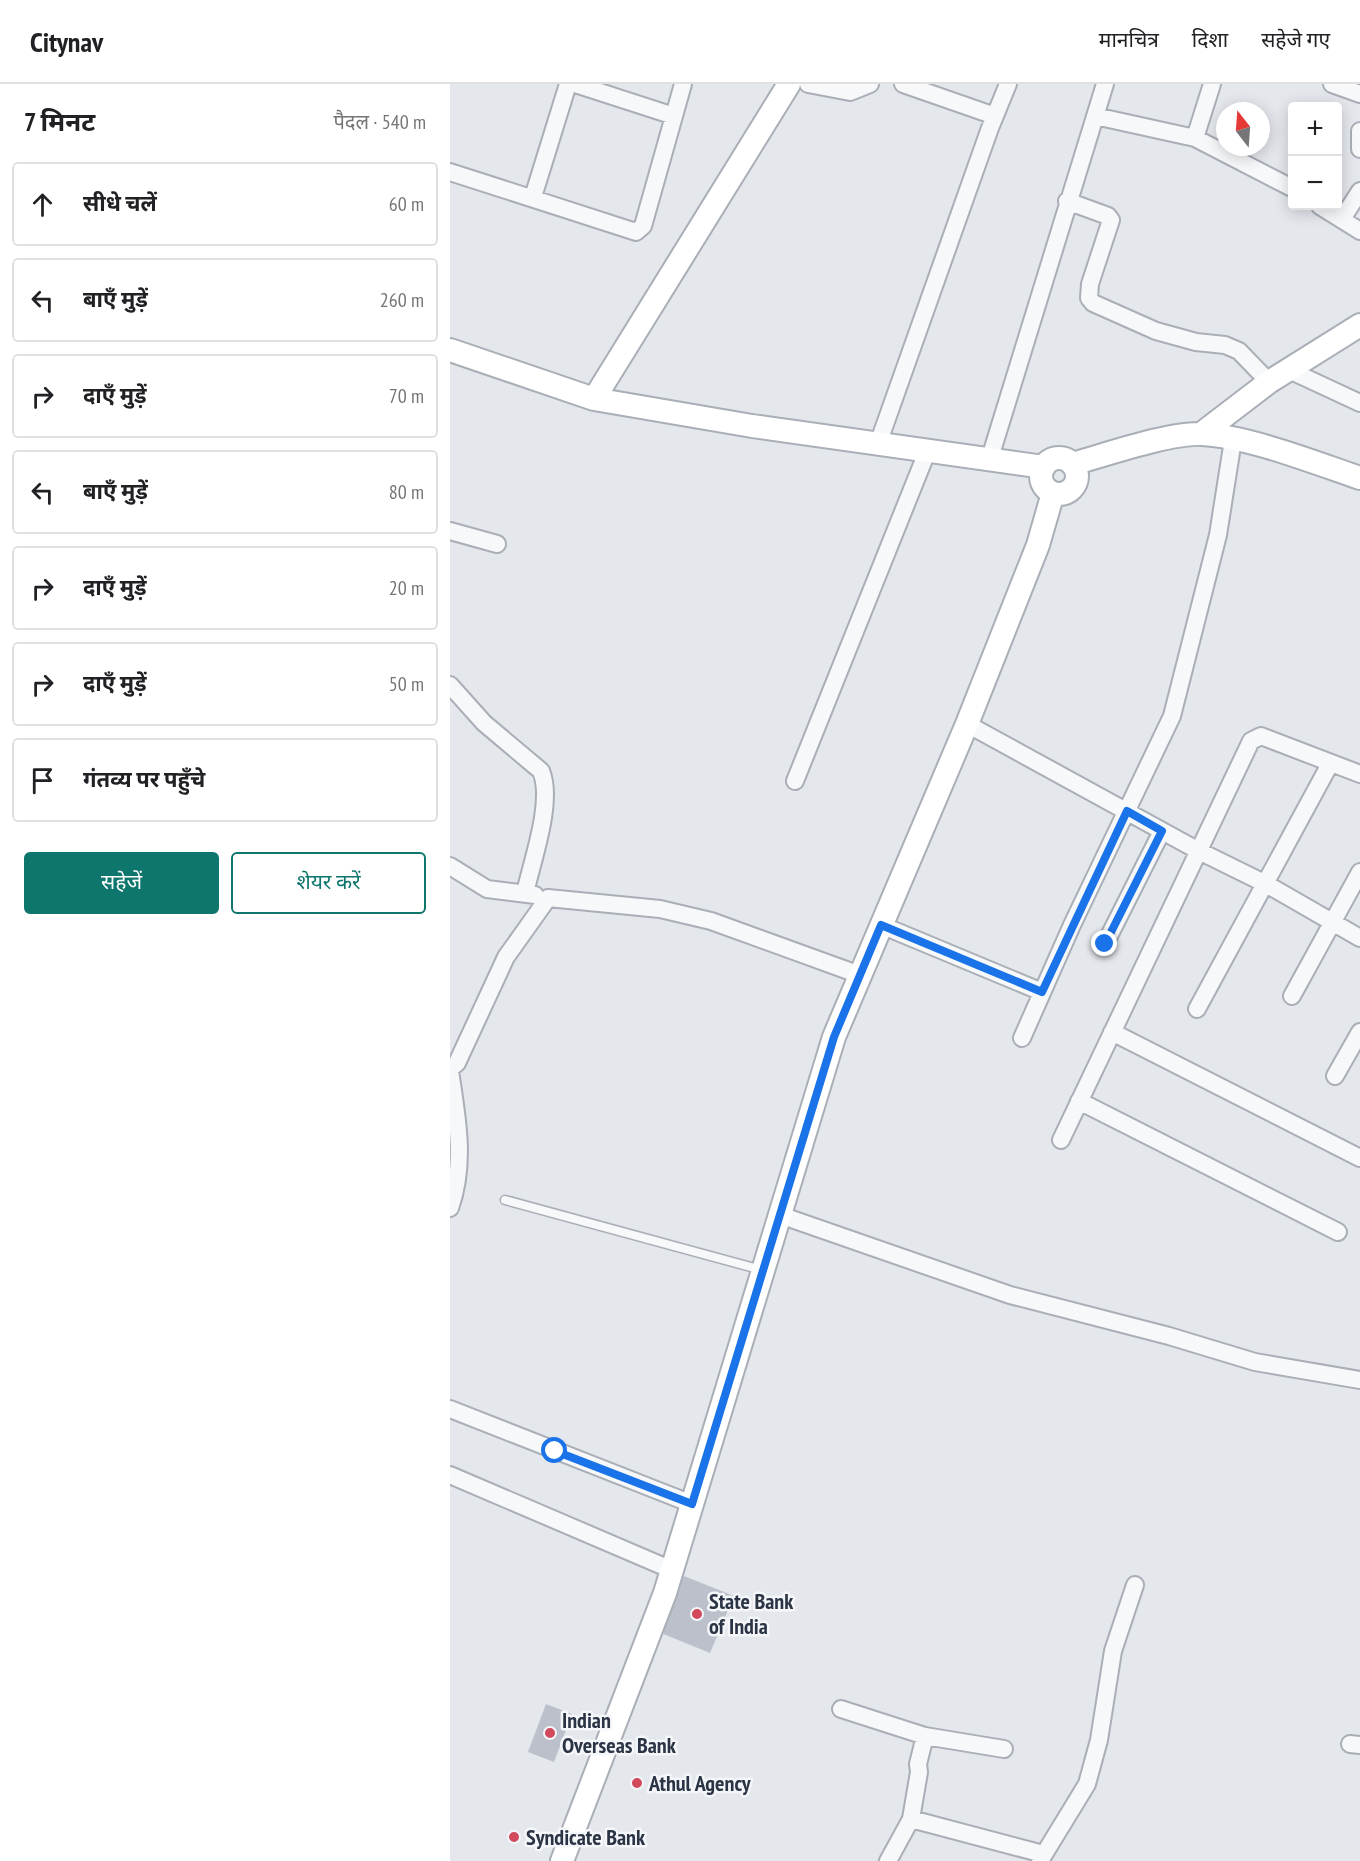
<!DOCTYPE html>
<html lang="hi">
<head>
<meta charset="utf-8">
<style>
	:root { --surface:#fff; --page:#f2f2f2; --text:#202124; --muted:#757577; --line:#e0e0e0; --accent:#0f766e }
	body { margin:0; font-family:"PT Sans Narrow","Noto Sans Devanagari",sans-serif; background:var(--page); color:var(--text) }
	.controls { position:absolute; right:18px; top:18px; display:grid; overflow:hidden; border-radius:6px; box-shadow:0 3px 15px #0003 }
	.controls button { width:54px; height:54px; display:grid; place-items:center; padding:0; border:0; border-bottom:2px solid var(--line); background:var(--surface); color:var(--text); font:30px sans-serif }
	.compass { position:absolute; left:766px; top:18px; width:54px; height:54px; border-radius:50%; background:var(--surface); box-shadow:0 3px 15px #0003; rotate:343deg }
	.stop { position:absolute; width:18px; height:18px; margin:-14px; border:4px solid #1a73e8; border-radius:50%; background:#fff }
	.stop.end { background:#1a73e8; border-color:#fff; box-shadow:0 2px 6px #0008 }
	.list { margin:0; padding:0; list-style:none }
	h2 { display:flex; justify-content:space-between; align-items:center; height:78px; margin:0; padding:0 24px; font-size:26px }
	h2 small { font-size:20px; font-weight:400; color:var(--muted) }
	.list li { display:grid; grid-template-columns:39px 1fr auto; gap:18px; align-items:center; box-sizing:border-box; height:84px; margin:0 12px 12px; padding:0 12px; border:2px solid var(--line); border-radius:6px }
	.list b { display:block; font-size:22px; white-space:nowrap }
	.list em { font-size:20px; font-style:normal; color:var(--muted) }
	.actions { display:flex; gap:12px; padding:18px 24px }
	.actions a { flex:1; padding:14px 0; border:2px solid var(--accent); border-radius:6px; text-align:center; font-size:21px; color:var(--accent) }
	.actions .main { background:var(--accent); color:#fff }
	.icon { flex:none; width:33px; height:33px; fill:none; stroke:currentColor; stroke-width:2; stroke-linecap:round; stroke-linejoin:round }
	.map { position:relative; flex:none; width:910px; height:1777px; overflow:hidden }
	header { display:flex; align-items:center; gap:36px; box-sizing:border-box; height:84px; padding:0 30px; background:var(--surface); border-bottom:2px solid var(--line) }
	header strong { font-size:28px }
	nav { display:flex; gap:33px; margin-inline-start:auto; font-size:21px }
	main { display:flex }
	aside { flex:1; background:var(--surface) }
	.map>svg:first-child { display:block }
	.building { fill:#bbc0ca }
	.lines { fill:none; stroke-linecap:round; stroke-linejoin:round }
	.lane-casing { stroke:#a9aeb7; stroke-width:11 }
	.street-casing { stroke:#a9aeb7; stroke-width:20 }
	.secondary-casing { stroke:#a9aeb7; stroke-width:26 }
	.lane { stroke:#f7f8fa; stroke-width:8 }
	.street { stroke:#f7f8fa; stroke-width:16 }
	.secondary { stroke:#fff; stroke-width:22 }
	.route { stroke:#1a73e8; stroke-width:8 }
	.poi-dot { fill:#d1495b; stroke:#f4f6f9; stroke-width:2 }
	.labels { text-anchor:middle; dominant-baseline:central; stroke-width:5; stroke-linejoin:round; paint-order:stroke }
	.poi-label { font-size:22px; font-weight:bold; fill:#2b3445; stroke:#f4f6f9; text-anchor:start }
</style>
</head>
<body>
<header>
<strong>Citynav</strong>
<nav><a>मानचित्र</a><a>दिशा</a><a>सहेजे गए</a></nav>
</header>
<main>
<aside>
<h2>7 मिनट<small>पैदल · 540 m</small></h2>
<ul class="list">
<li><svg class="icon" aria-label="ahead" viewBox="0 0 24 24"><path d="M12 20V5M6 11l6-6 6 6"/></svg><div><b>सीधे चलें</b></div><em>60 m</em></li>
<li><svg class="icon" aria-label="left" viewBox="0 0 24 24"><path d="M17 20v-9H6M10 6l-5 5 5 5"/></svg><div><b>बाएँ मुड़ें</b></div><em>260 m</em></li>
<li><svg class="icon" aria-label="right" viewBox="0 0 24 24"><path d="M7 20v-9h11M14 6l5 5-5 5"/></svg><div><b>दाएँ मुड़ें</b></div><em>70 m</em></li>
<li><svg class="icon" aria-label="left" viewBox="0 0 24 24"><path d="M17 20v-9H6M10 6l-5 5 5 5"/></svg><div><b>बाएँ मुड़ें</b></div><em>80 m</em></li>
<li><svg class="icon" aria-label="right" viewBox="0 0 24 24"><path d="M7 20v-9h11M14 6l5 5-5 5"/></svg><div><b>दाएँ मुड़ें</b></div><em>20 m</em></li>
<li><svg class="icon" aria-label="right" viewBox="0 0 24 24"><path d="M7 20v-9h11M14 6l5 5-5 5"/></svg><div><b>दाएँ मुड़ें</b></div><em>50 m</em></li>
<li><svg class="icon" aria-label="arrive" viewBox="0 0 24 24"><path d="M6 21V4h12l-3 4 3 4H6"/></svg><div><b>गंतव्य पर पहुँचे</b></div></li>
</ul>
<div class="actions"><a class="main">सहेजें</a><a>शेयर करें</a></div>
</aside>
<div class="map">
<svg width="910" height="1777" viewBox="0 0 910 1777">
	<rect width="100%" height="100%" fill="#e4e7ec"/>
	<path class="building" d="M234,1492L284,1512L260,1569L211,1549Z
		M96,1620L122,1630L104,1678L78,1668Z"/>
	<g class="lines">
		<defs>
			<path id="lane" d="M55,1116L312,1186"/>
			<path id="street" d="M125,0L224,32
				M358,0L400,8L420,0
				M453,0L545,32
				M882,0L910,10
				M645,32L745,54L842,104
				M910,47V65
				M745,54L762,0
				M0,88L186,148L193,142L233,0
				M83,113L118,0
				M617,117L658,132L661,136L640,200L639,214L643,219L706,247L746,258L775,261L789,267L819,298
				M870,122L910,147
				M892,135L910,107
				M839,286L910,319
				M428,360L540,44L558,0
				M539,377L655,0
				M0,447L47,460
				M0,601L34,639L91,687C104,717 82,777 75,809
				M517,640L747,766L816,800L910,854
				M345,697L477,368
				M0,782L37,805L85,811
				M431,841L592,908
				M655,860L712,747
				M842,912L910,788
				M747,925L880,680
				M662,948L910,1074
				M572,954L622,841L722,632L768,451L783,356
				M0,985L7,979L56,873L98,814L210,825L261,837L410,891
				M0,987C7,1033 16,1079 0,1124
				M885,992L910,948
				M629,1017L888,1148
				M611,1056L801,657L811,652L910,690
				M330,1131L560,1211L719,1252L805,1278L910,1296
				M0,1325L242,1420
				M0,1391L222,1486
				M391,1625L475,1652L554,1665
				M900,1660L910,1661
				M461,1735L593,1770
				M438,1777L461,1735L469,1688L468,1680L475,1652
				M590,1777L637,1700L649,1656L663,1567L685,1501"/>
			<path id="secondary" d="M0,266L144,315L302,342L594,383
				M144,315L339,0
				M751,350L819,298L910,241
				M591 392a18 18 0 1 1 36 0a18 18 0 1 1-36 0Z
				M622,380C655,371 721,348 752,350C797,352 866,379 910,394
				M112,1777L215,1509L384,953L517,640L588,461L603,409"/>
		</defs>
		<use href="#lane" class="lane-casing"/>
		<use href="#street" class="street-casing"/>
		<use href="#secondary" class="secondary-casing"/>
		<use href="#lane" class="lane"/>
		<use href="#street" class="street"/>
		<use href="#secondary" class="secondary"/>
	</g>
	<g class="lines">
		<path class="route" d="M105,1367L242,1420L384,953L431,841L592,908L677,727L712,747L655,860"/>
	</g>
	<g class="poi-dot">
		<circle cx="247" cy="1530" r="6"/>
		<circle cx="100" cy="1649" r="6"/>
		<circle cx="187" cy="1699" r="6"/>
		<circle cx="64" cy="1753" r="6"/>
	</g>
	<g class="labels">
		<g class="poi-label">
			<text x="259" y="1517">State Bank<tspan x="259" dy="25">of India</tspan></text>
			<text x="112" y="1636">Indian<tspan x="112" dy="25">Overseas Bank</tspan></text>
			<text x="199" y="1699">Athul Agency</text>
			<text x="76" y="1753">Syndicate Bank</text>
		</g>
	</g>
</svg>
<div class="controls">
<button>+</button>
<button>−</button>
</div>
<svg class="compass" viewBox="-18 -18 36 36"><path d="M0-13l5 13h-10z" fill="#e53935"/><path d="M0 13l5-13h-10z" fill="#757577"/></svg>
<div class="stop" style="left:105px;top:1367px"></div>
<div class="stop end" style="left:655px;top:860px"></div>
</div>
</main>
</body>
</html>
